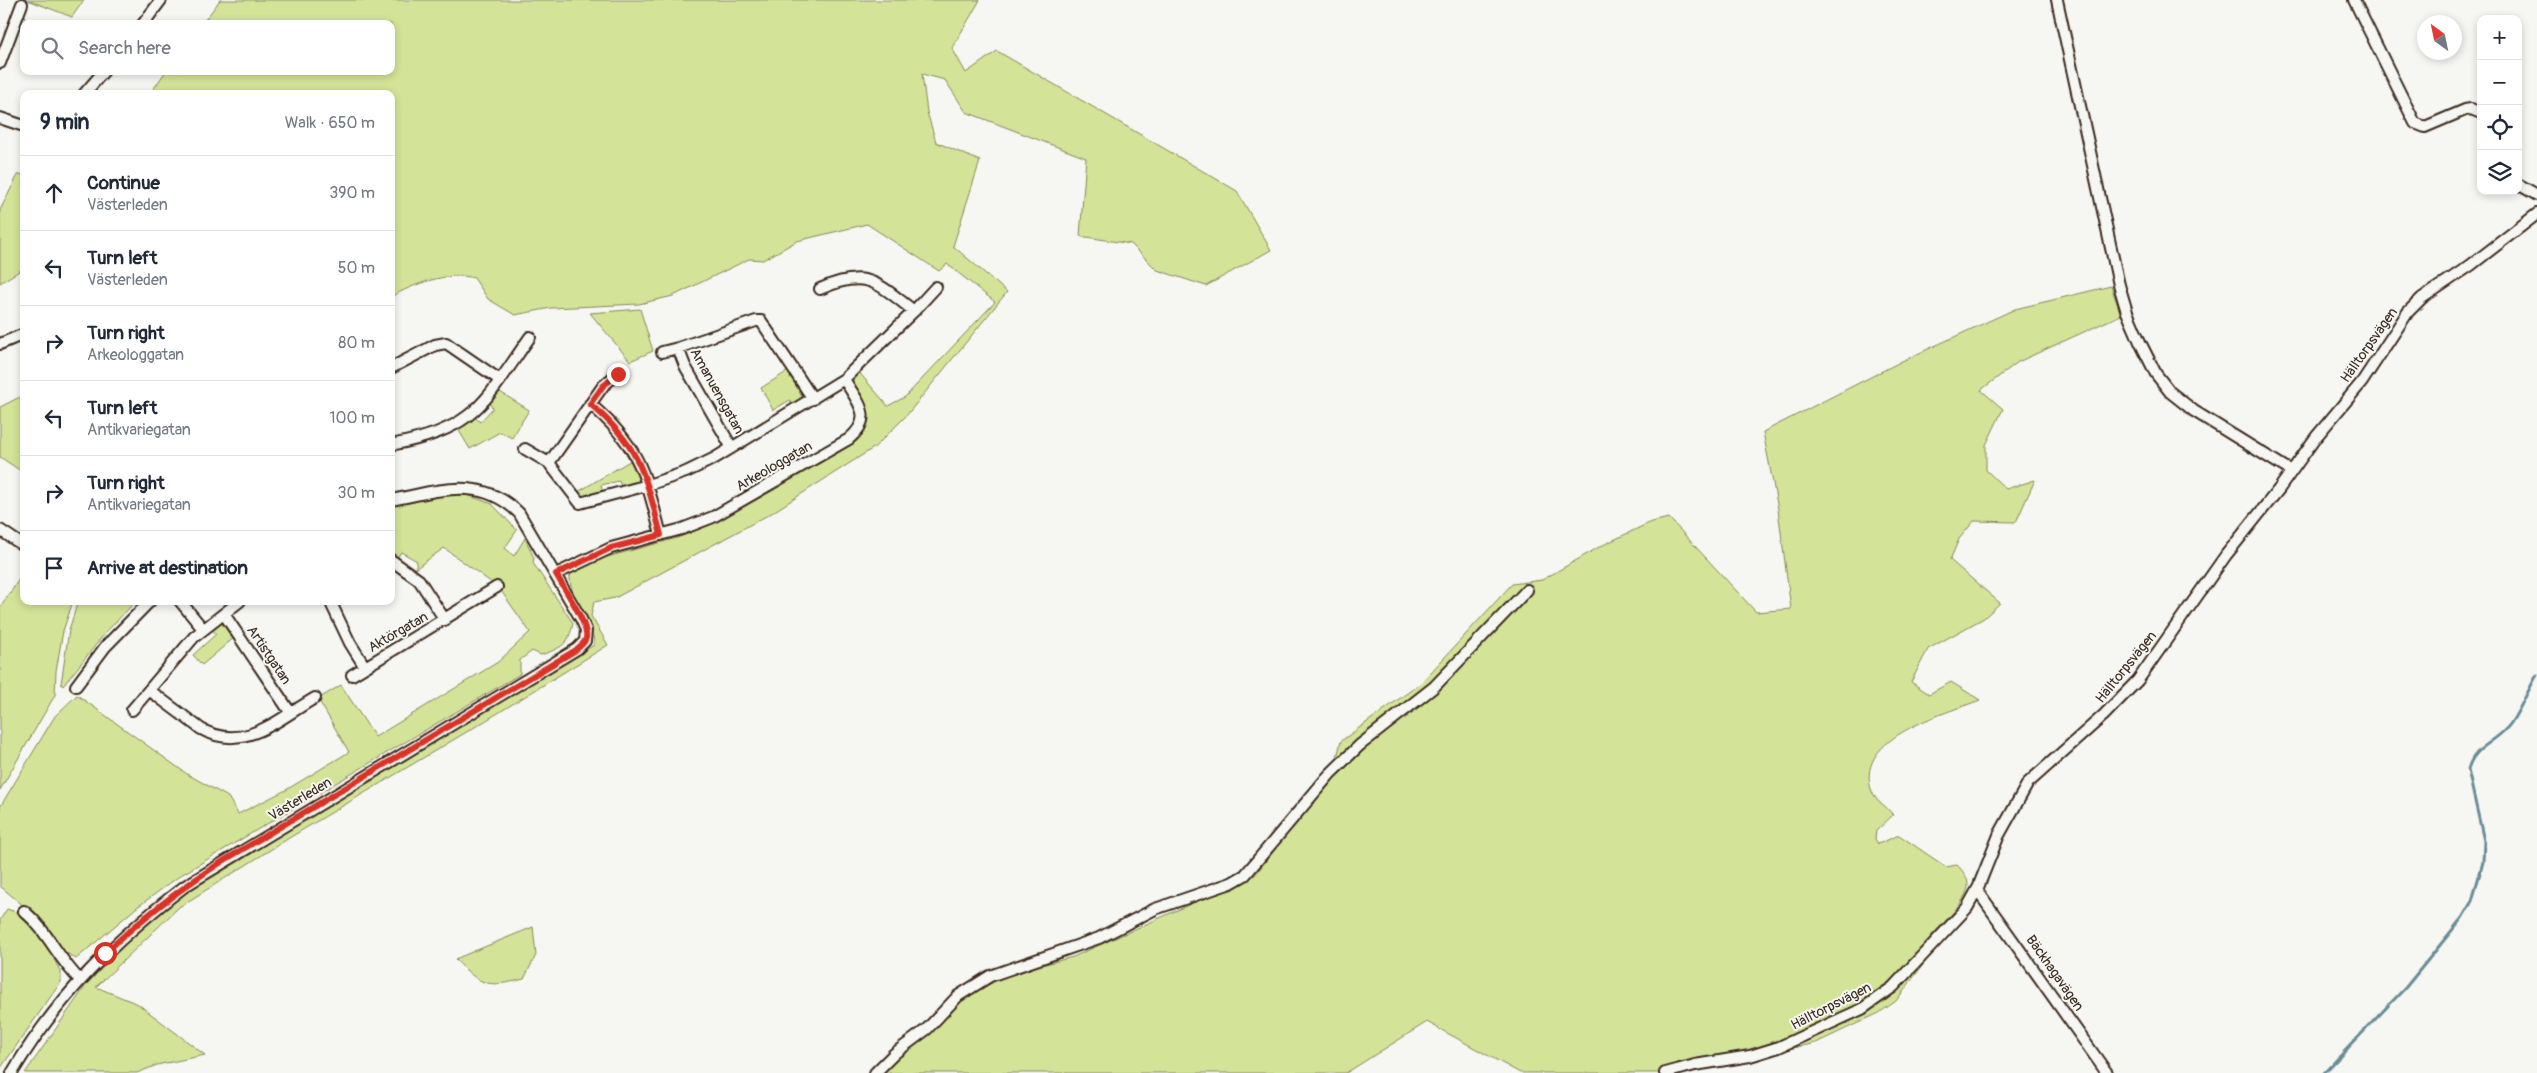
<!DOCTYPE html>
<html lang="en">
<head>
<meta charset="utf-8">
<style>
	:root { --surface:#fff; --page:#f6f6f7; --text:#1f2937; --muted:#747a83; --line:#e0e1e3 }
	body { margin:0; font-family:Pangolin,sans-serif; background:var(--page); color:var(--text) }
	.controls { position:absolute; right:15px; top:15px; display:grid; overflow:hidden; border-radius:10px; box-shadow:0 2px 8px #0003 }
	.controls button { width:45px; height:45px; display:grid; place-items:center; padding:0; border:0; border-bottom:1px solid var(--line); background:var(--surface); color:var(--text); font:25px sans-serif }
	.compass { position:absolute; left:2417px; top:15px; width:45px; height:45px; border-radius:50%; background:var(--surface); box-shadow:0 2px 8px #0003; rotate:327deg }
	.stop { position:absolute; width:15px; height:15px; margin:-11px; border:4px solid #d93025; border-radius:50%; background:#fff }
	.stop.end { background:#d93025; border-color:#fff; box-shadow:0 1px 5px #0008 }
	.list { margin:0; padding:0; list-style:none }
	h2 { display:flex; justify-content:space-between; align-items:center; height:65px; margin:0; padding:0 20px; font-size:21px }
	h2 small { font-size:16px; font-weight:400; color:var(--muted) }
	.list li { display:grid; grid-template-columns:32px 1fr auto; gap:15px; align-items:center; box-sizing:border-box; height:75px; padding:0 20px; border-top:1px solid var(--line) }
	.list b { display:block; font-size:19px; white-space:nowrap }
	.list p { margin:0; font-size:16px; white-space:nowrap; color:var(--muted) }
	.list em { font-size:16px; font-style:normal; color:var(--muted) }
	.icon { flex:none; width:28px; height:28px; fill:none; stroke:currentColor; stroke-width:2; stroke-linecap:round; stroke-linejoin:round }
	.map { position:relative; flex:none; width:2537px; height:1073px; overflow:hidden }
	.search { position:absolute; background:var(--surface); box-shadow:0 2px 8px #0003; left:20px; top:20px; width:375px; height:55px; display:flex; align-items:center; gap:12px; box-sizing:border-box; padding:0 18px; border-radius:10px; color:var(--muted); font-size:19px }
	.panel { position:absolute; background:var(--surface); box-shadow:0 2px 8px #0003; left:20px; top:90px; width:375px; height:515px; border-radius:10px }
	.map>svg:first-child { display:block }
	.green { fill:#d3e397; stroke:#87865a }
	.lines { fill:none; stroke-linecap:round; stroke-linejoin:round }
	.stream { stroke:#688d97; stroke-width:3 }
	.minor-casing { stroke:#3b2a1e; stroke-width:14 }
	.minor { stroke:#f6f6f2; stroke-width:10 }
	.route { stroke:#d93025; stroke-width:6 }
	.labels { text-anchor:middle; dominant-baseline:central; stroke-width:4; stroke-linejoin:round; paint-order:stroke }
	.street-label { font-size:14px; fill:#3b2a1e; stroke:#f6f6f2 }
</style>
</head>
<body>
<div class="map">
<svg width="2537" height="1073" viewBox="0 0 2537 1073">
	<rect width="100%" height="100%" fill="#f6f6f2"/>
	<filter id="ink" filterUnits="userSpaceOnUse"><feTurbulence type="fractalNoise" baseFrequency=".02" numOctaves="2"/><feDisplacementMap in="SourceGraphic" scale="10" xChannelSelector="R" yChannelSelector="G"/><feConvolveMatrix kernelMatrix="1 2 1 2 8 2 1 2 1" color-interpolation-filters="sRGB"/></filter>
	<g filter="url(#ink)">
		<path class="green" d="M28,0H84L72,17Z
			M220,0H980L952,48L966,73L997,51L1237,191L1271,250L1206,286L1157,270L1131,244L1080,236L1086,158L966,112L945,80L922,74L927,112L936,142L980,161L953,246L1007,292L906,416L875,447L770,514L615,598L594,602L591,616L608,645L490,718L294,835L179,907L96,987L138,1004L205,1055L157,1065L137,1073H25L87,984L128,941L200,881L594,645C594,619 568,600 570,574L596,560L677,538L707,526L860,433L865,426C860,410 843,384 857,370L888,406L905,397L995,302L947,264L939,271L867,224L797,241L763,260L749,259L673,296L639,304L551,308L515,315L488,299L474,278C449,271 413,284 391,297V94H150L166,71H391V24H202Z
			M24,174V268L0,283V210L18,175Z
			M2111,286L2121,315L2018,362L1981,390L2003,409L1986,445V470L2006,489L2035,480L2016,522L1974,521L1959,539L1950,560L2000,603L1984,618L1928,649L1911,682L1929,694L1951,682L1980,700C1945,714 1855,736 1871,789C1875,801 1886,805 1893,815L1876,831L1875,839L1878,844L1899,835L1946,867L1957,865C1962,870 1968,877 1968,885C1968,901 1940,926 1930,937L1937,946L1896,1001L1879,1013L1816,1043L1679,1073H1520L1427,1022L1346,1073H880L970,994L1014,972L1073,957L1255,875L1332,777L1341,741L1421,683L1512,584L1542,580L1601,546L1651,522L1669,518L1756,612L1791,609L1778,509L1763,432L1902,361L2015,309Z
			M640,309L653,351L630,361L590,313Z
			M788,371L802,397L800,402L793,406L790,400L773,410L761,388Z
			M500,392L529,410L512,438L500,432L470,449L458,429L475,417L480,422L493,408L489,403Z
			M24,395V473L0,457V407Z
			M633,459L640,478L636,483L622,489L619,481L601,485L603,493L584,497L578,492Z
			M459,492L492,504L517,530L505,548L514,556L525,538L534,558L533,563L573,623C569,645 561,648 541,655L532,651L520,660V674L181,875L136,908L76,959L65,952L54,959L61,973V982L0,1069V920L7,909L19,913L25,907L0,886V807L55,716L77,695L187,774L228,797L238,814L286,790L349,752L318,699L341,685L375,737L498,662L530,632L499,588L444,548L415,569L417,561L401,552L397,558L391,557L392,505Z
			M24,572V601H73L63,631L56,671L55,695L0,790V608Z
			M78,601H136L106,632L63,686L61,684L69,630Z
			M216,624H224L235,637L202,665L193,655L216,634L211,628Z
			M533,927L536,955L524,979C487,988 481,986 455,959Z"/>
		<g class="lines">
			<path class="stream" d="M2324,1073L2406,987L2462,918L2472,901L2483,862L2484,841L2468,770C2473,746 2498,742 2511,723C2521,708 2528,690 2537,675"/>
			<defs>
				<path id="minor" d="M2057,0L2119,285L2127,312L2140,342L2156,374L2170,392L2194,411L2291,471
					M2354,0L2415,123L2425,127L2465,110L2471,109L2481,113
					M143,24L161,0
					M0,63L22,4
					M84,94L104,71
					M0,118L24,126
					M2518,184L2537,195
					M914,311L936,287
					M0,344L24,334
					M662,352L678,348
					M391,368L435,345L446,343L500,380
					M617,374L603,386L549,463L580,503L648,485L686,472L715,458L844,379L914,311C877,283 867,268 820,289
					M590,404C640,446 645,474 661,535
					M391,445C477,428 483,404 530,337
					M732,448L685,366L678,348L756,321H761L813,399
					M525,449L549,463
					M0,530L24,546
					M391,560L419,580L445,620
					M556,574L611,548L682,529L713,517L849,439C875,417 858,403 844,379
					M180,601L203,629
					M330,601L350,643L365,667
					M224,614L290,712
					M352,675L497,587
					M76,686L105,647L150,601
					M149,690L201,729C244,753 278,719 315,698
					M132,710L194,637L240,601
					M1977,890L2107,1073
					M24,911C48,931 58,959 80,980
					M12,1073C58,996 115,940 185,886L577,649L585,641L586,630L581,619L519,513C480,475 439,491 391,500
					M875,1073L895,1053L927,1029L958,996L990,976L1099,938L1155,909L1231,883L1245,875L1330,774L1360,745L1434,687L1527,590
					M1665,1073L1695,1065L1750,1056L1779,1047L1862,1009L1893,987L1967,908L1977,890L1999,835L2028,783L2104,715L2138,680L2226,555L2279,489L2316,437L2362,382L2408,312L2422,298L2471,265L2537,214"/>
			</defs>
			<use href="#minor" class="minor-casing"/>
			<use href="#minor" class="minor"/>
		</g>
	</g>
	<g class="lines" filter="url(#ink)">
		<path class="route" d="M105,953C142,918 181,888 223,861L576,650C580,646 585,643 586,638C589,624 563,587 556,574L611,548L661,535C645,474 640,446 590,404L603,386L618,374"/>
	</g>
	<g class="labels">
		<g class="street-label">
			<text transform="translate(2369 345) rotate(-55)">Hälltorpsvägen</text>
			<text transform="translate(717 391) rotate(61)">Amanuensgatan</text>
			<text transform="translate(774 466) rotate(-30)">Arkeologgatan</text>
			<text transform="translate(398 632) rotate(-30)">Aktörgatan</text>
			<text transform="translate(269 655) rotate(56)">Artistgatan</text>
			<text transform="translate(2126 667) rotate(-51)">Hälltorpsvägen</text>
			<text transform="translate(300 799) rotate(-31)">Västerleden</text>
			<text transform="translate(2055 973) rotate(55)">Bäckhagavägen</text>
			<text transform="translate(1831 1006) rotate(-27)">Hälltorpsvägen</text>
		</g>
	</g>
</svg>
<div class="controls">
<button>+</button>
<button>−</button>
<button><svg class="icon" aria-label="locate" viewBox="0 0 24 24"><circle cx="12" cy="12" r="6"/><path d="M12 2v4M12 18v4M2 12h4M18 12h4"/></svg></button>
<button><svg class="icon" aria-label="layers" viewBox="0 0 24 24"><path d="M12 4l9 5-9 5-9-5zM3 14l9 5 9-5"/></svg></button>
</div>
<svg class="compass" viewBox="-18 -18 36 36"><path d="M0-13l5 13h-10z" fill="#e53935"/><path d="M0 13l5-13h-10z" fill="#747a83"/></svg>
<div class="stop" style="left:105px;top:953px"></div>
<div class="stop end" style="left:618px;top:374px"></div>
<div class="search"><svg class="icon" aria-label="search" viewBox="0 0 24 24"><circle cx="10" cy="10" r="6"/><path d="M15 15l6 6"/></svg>Search here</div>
<section class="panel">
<h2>9 min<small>Walk · 650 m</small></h2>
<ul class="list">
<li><svg class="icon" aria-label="ahead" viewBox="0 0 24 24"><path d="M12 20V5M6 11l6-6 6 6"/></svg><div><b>Continue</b><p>Västerleden</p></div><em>390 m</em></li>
<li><svg class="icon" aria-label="left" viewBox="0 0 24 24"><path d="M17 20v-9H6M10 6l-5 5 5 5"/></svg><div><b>Turn left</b><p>Västerleden</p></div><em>50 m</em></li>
<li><svg class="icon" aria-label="right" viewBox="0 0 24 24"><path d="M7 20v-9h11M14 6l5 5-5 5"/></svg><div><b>Turn right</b><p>Arkeologgatan</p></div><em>80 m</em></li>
<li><svg class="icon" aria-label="left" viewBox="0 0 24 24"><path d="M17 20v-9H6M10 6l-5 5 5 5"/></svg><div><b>Turn left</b><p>Antikvariegatan</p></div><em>100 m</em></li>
<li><svg class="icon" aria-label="right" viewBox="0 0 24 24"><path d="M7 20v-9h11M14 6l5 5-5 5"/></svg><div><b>Turn right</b><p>Antikvariegatan</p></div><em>30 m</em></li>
<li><svg class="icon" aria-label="arrive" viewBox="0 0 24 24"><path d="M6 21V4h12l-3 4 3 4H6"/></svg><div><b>Arrive at destination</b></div></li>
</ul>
</section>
</div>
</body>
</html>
